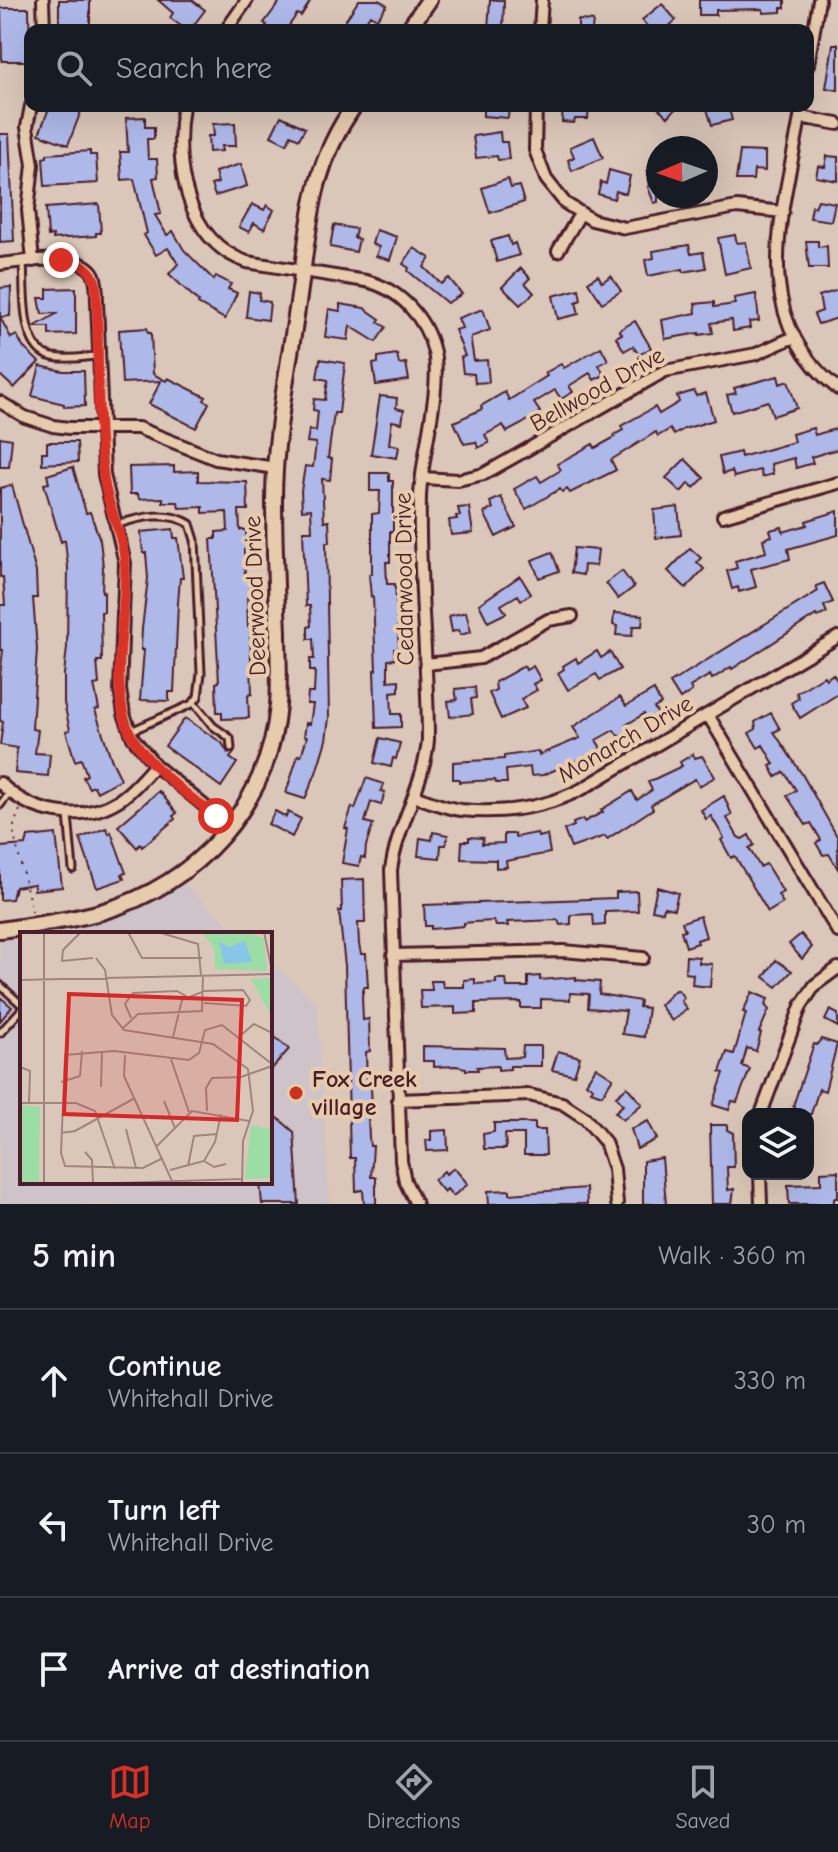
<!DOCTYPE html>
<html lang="en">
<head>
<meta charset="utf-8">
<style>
	:root { --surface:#171b24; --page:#20242c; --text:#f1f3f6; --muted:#9ea1a6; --line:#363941; --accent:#d93025 }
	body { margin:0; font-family:"Comic Neue",sans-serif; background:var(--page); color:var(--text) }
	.controls { position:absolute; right:24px; bottom:24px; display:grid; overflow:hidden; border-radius:16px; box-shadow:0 8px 32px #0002 }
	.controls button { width:72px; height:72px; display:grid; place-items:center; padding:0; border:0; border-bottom:2px solid var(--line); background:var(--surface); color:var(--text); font:40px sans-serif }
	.compass { position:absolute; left:646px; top:136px; width:72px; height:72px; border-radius:50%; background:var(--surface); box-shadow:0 8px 32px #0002; rotate:268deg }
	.stop { position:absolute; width:24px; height:24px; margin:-18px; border:6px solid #d93025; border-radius:50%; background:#fff }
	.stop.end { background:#d93025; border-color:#fff; box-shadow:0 2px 8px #0008 }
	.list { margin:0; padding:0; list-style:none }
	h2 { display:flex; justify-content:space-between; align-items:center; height:104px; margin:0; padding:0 32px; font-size:34px }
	h2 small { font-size:26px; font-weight:400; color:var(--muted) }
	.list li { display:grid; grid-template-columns:52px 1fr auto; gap:24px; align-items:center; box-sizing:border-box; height:144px; padding:0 32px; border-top:2px solid var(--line) }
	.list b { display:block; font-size:30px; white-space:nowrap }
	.list p { margin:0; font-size:26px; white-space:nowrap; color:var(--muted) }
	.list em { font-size:26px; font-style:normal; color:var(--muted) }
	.icon { flex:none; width:44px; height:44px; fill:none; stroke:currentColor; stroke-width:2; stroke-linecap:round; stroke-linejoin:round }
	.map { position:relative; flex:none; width:838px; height:1204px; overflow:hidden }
	.search { position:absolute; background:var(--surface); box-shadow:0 8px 32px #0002; left:24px; right:24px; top:24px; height:88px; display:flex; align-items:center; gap:20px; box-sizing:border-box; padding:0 28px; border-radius:16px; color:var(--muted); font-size:30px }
	.sheet { height:536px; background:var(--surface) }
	nav { display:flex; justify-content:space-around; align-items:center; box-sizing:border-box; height:112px; border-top:2px solid var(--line); background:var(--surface); font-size:22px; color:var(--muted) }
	nav a { display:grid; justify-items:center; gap:4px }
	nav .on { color:var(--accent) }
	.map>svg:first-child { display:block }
	.built { fill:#cec3c8 }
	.building { fill:#aeb9ea; stroke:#4a1f2b; stroke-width:2 }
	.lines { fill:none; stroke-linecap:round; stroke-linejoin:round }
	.lane-casing { stroke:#4a1f2b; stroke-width:11 }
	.street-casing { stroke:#4a1f2b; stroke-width:16 }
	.secondary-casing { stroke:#4a1f2b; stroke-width:20 }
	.path { stroke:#4a1f2b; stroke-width:2; stroke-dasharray:2 6; stroke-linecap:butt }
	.lane { stroke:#e6cbad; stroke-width:5 }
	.street { stroke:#e6cbad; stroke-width:10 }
	.secondary { stroke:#e6cbad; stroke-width:14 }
	.route { stroke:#d93025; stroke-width:10 }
	.poi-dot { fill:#c8321e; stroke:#e6cbad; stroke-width:3 }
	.labels { text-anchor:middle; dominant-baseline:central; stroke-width:8; stroke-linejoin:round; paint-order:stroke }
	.street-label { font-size:24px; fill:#4a1f2b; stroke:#e6cbad }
	.poi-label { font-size:24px; font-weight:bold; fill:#4a1f2b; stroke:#e6cbad; text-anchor:start }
	.inset-road { fill:none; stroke:#a18480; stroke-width:2 }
	.view { fill:#d62828; fill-opacity:0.15; stroke:#d62828; stroke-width:4 }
	.inset-edge { fill:none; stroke:#4a1f2b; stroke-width:4 }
</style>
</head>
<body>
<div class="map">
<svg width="838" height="1204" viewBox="0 0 838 1204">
	<rect width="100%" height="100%" fill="#dbc7b9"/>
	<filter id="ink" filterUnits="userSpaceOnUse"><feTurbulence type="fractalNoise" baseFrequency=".0125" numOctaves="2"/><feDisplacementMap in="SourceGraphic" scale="16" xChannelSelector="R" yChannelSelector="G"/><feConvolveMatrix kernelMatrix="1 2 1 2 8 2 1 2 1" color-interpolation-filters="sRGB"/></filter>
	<g filter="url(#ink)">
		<path class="built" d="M176,878L239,934H22V1182H270V962L317,1004L330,1204H0V930L58,921Z"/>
		<path class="building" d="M59,0H90V30H59Z
			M158,0H192L205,10L190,30H187L170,18L173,13Z
			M281,0H311L301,16L297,14L286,30H263L267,25L264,23Z
			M359,0H379L387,5L377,19L370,15L360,30H339Z
			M490,0H504L503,30H488Z
			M699,0H785V8H781V12L763,13V9L716,10V15H699Z
			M662,4L676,20L665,30H650L642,20Z
			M1,8H29L30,61H2Z
			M578,20L593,21L592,30H578Z
			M833,44H838V90L826,88Z
			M50,106H83L68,145L39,134Z
			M483,106H509L508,118L483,116Z
			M563,106H589L588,119H575L574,123L562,122Z
			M656,106H678L668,117Z
			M719,106H728L732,120L712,125L707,109Z
			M281,116L305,128L299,139L291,135L287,144L271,136Z
			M145,117V127H154V139H147L148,159H157L158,177L153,178L161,214L155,215L167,235L173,231L184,250L214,280L216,276L231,284L228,289L237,293L225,319L198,304L199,302L169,274L178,264L168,248L156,255L144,235L147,233L134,179L122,180L120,152H128L126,118Z
			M235,123L236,146H221L222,151L209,152L208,136H214L213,124Z
			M500,132L501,142H507L509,159L498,160L497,156L476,158L473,136Z
			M0,134H9L14,241L0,242Z
			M594,137L603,158L572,171L568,160L574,157L570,147Z
			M90,151V155H96L98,183L45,186L43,158L47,157V154Z
			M740,151L765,152V171L754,170L753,180H736Z
			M827,156L838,157V181L816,177L818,166L825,167Z
			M241,164L247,186L215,196L211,185L218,183L215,172Z
			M658,169V202L654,203L648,187L650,186L647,171Z
			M609,170L630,176L626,194L616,191L614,199L598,194L601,182L606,184Z
			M508,179L511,188L519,186L524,202L490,213L482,188Z
			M818,200L835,203L831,221L810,218L812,206L815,207Z
			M99,204L101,233H96V236L53,239V235L48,236L46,208Z
			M252,204L264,210L267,205L274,210L264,229L254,223L249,232L239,227Z
			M334,225L356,229L354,238L359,239L356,252L330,247Z
			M376,230L397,237L390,260L376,256L379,247L372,244Z
			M735,235L737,243L746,242L751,268L725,274L718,238Z
			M508,236L511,245L515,243L519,255L497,262L491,241Z
			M806,241H818V247L827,246L828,268H809Z
			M689,245L691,254L703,252L706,268L683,272V269L648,276L645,260L654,258L653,251Z
			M414,248L430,258L424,267L441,284L449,278L462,294L447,303L408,271L409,268L403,264Z
			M521,268L530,278L525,283L534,293L520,305L502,287Z
			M598,275L602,282L611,276L621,291L602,303L588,282Z
			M11,287L10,316L0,317L11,338L17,335L23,347L39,362L14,388L0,375V288Z
			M76,288V334L49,335V327H34L58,313L42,314L39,298H47V289Z
			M579,289L581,300L576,302L579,314L558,319L553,296Z
			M838,290V318L818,324L814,314L822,311L819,296Z
			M249,291L260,293L259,300L270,302L268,320L246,317Z
			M756,294L759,321L749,322L750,328L733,331L732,320L711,323L713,333L699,335V333L665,339L662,320L696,313L695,304L714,302V307L735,304L734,298Z
			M340,304L364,308L380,319L378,322L386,327L376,342L350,326L348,340L325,337L329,309L340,311Z
			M483,309L490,330L471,337V342L474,361L487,360L489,382L475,383L474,374L463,373L461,357L465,356L455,330L462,328L458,318Z
			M635,321L651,348L639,355L633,346L624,351L616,337L622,334L619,330Z
			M147,328L148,333H151L153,374L166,381L168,378L206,397L204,400L209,403L196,428L149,404L161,381L122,383L119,330Z
			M601,347L608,360L599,365L604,375L594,380L590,373L569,386L573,392L561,399L555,390L534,403L540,412L522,424L507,432L503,425L485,435L489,443L478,448L476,442L464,444L454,422L482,409L481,406L505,392L509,400L547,376L545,373L561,364L564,368Z
			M397,354L399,364L406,363L409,380L376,385L373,364L378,363V357Z
			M320,359L345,363L339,413H334L328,458L332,459L330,480L322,479L324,521H329L330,542H326L329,718L326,740L316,773L305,799L286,793L298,755L301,756L307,737L304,736L306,723L310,724L313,704H307L308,693H314L315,671H310V659H314L313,639H308V627L311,626L310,606H306L303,531H312L311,509L302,510L301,491L305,466L313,467L316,443L307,442L309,430L316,431L318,411L313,410L314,399L325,400L328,380L317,378Z
			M40,366L63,371H84L85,406L64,407V404L32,396Z
			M778,376L780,384L788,381L797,408L773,416L768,401L732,412L727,395L736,393L734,388Z
			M694,391L696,396L706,393L714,420L684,429L674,435L670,429L658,436L656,432L611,460L616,470L570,493L567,489L562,492L560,489L526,509L514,489L537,476L541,482L561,470L557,464L593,444L595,448L615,437L614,435L623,430L621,426L655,407L659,414L679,402L677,396Z
			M380,396L397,398L396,408L404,410L402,423L392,421L389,444L399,446L397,458L371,454Z
			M813,428L815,435L838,428V449L811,457L813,463L796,468L794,458L771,464L773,474L762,477L760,470L734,477L732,471L723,474L719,457L740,452L741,457L794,442L792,434Z
			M0,437L12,439L9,467H0Z
			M47,442H77L78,462L42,464V452H47Z
			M685,459L704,478L694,488L689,483L681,492L666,478Z
			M174,466V472L198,471V481L247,482L248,510H239L240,530H246L247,550H244L245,578H249L250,598H247L248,626H250L252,694L248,695L249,718L222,719V712H217L216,683L219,682L211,539H216V532L228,531L227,512L203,513V507L179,508L178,502H163V498L139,499L138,494H130L129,467Z
			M73,467L86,513L90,512L100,540L103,566L102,592H104V612H101L102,661H97L99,684L94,685L99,709L95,710L112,761L121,779L97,792L94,786L89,788L83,777L87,775L81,759L75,761L66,731L70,730L64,703V674L67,647L68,568L65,540L61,542L44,484L49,483L47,475Z
			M370,473H389V481H393V532H390V562H386L387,584H395L399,649H394L395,659L388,660V681L399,680V691L391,692L392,714H401V727L376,728L374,670H376L373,597H371L369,574H372V514L379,513L380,491H370Z
			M12,485L36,572L37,598H33L37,649L32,729L38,730L35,753L50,754L48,776L15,773L17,748L0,745L3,722L0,721V677L3,650H0V605H5L3,577H0V488Z
			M501,497L516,527L496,537L484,513L493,508L490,502Z
			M469,507L473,533L451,535L449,520L457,519L456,516H460L458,508Z
			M678,507L681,535L656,538L654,510Z
			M838,511V535L788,549L790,559L751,569L756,587L739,592L738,587L732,589L727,571L737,568L735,561L766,552L763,539L772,536L770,530L782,527L783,532L807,525L806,521Z
			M173,529L174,538H178L183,578H180L178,603L174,692H169V701L140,700L144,650H141L142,629L148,578L146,553H143L141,532Z
			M574,548L598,550L596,566L584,565L583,575L571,573Z
			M690,548L701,558L697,562L704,569L686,588L668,571Z
			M552,552L559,571L539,578L532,560Z
			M622,571L634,587L618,599L606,583Z
			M520,576L531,594L521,600L518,595L501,605L506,613L488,622L479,604Z
			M824,583L833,602L824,606L827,613L817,617L816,615L732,669L731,667L712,679L710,675L690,687L692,691L680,699L670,683L818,591L816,586Z
			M466,612L471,632L460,635L459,630L452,632L449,616Z
			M614,613L643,615L642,626H633L632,636L616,635L617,626L613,625Z
			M597,651L601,658L610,652L620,669L600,680L596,674L568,690L558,673L564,669L563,666L576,658L578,663Z
			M524,666L526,670L533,666L541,680L533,684L537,690L521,699L526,708L501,719L489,693L496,690L495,682Z
			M833,674L838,682V694L800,718L791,703L799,698L796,693L824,676L826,679Z
			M475,687L476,698L471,699L473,714L450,717L448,701L457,700L455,689Z
			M654,690L661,704L654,708L658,714L647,720L644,714L626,725L630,731L619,737L614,730L596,740L601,748L588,756L543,775L531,776L530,767L506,770L507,783H496L495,780L459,782V779H453V762L504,759V756L538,751L539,755L580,738L573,727L620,697L626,706Z
			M771,713L780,729L774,732L802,774L838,838V869L829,854L823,855L816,843L821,840L811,823L806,825L787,796L796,790L784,772L776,777L770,766L774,764L763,745L758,748L749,733L756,729L755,722Z
			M185,718L222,743L228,753H234L230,758L237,763L221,787L165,746Z
			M380,738L400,743L396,759L393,758L391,767L374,763Z
			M693,754L695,758L702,756L715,777L699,786L695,779L651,805L653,809L607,839L605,836L571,848L564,830L574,826L573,823L583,819L584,822L603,812L601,810L632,791L637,800L652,790L648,782L682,766L680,762Z
			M366,778L384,784L381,791L385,792L381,805L371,802L365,822L373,824L366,846L365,858L361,857L359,866L342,863L348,829L345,828L352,807L355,809Z
			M159,791L177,813L173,816L175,819L142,847L140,844L137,848L118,826Z
			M724,796L732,815L727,818L738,837L742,839L749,835L754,845L749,848L760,867L766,864L783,892L778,895L783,903L768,912L735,856L731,858L721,840L724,838L711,816L706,819L701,810Z
			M275,811L286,817L288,812L301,819L292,837L268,824Z
			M106,828L109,834L111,832L126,873L122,874L124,879L97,888L80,838Z
			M433,832L448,835L446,845H441L440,858L418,856L420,838L432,840Z
			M537,833L538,837L547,835L550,853L506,861L507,867L496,868V860L461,859L462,841H469V837L483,838L482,844L504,843V834H515V837Z
			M56,834L62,887L34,890V884L15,887L12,899L0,900V847L26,845L28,837Z
			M364,879L365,923H358L359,944L361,954H366L368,987H364L362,996L363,1020L369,1019L370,1051L366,1052L367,1082H371L372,1116H368L369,1137L370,1146H373L371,1177H376V1204H364L363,1190L356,1191L355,1158H350L345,966L339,911H342L341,880Z
			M657,887L678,893L674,909L664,907L663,912L652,910Z
			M637,891L638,911L605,912V925L594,926L593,914L571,915V924L560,925L558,920L507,922L508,926H496L494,921L474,922L464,923V926L431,929V926H425L424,905L616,898V892Z
			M700,916L706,937L697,940L698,943L686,947L681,931L685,930L682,922Z
			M801,934L812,947L802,959L789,944Z
			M686,956L699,957V963L712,964L710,987L692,985L693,974L685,973Z
			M776,960L792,971L777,987L764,977Z
			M540,976V980L576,977V980L600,982L599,994L640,1001L639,1007L648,1008L644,1037L622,1034L626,1011L588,1008L589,994L570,993V1000L541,999V1008H521V1002L476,1003V1013L455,1014V1007L421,1008L420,990H432L431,981H442L443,987H464V980L475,979V984L496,983V979H506L507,987H528V977Z
			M675,990H678L684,998L681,1001L687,1009L672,1021L660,1005Z
			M752,992L768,999L765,1005L769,1010L759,1032L761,1033L756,1051L747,1048L742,1066L750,1069L737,1102L732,1101L729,1110L713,1105L724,1073L720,1072L727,1052L734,1054L746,1013L743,1012Z
			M0,997L12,1007L0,1021Z
			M830,1010L838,1014V1027L825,1020Z
			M270,1033L289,1049L270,1071Z
			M821,1039L837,1044L825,1091L819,1089L811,1114H793L795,1107L793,1106L814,1044L817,1045Z
			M423,1046L504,1048L505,1058L522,1057L523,1046H541V1066H510V1069L498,1070V1066L477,1067L478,1070H466V1068L456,1066L434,1067V1061H423Z
			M558,1051L580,1057L574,1075L552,1070Z
			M596,1067L613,1078L602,1095L591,1091L593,1088L586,1083Z
			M627,1087L642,1104L623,1120L615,1112L623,1105L616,1096Z
			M270,1111L294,1132L299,1204H262L260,1182H270Z
			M648,1121L657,1139L637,1149L631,1129Z
			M494,1123H535V1130H545L546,1155H524V1134H505L506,1149H484L483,1134L494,1132Z
			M710,1125H727V1130L733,1133L734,1167H727L728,1190L734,1189L732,1204H712Z
			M447,1130L448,1150L427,1151L426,1140H431V1131Z
			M662,1158L666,1204H643V1161Z
			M454,1168L468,1184L453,1196L447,1189L444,1192L434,1180L444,1171L446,1174Z
			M838,1171V1198H834V1204H789L788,1185L821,1184V1172Z
			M586,1188L587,1204H489L488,1191L510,1190V1194Z"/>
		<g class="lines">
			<defs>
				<path id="lane" d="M23,262C25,288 19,351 53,357C67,360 83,357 97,356
					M118,524C141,517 168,510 190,524L195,540L201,673L198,697L192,704L131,731
					M194,703L213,726L230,738L231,748
					M0,805L9,793
					M68,815L73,869
					M0,985L22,1005
					M0,1033L22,1009"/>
				<path id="street" d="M43,0L44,30
					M226,30L247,0
					M540,30L542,0
					M808,65L819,0
					M31,106L27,127L33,165L28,210L33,261
					M183,106C174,162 185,241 247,262L366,281C400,289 426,318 434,352C442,390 421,455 420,497C418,578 428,659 428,740C424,785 397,825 391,870L401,1161L405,1181L416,1204
					M536,106L535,150L546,179L565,203L592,220L625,228L737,207L783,212
					M802,106C786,207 742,313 838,389
					M800,117L838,124
					M558,251L580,214
					M0,264C22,262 82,250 94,275C97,283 97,293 97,301L104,475L125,563L120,690L124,714L133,738L155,765L230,827
					M0,402L25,417L53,426L69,428H138L216,459L275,468
					M422,478L458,480L484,474L665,371L756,354L794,337
					M723,516L838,483
					M426,664L481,658L548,620L572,616
					M708,715L838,932
					M0,783C31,814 81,824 119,800C133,791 144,777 155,765
					M414,796C429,801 445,808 461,810C503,814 545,808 582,789L838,637
					M393,955L563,951L643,958
					M398,1100L529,1095L562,1103L585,1118L605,1142L614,1169L617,1204
					M761,1114L801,1006L815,985L838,968
					M760,1174L761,1204"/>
				<path id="secondary" d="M408,30L429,0
					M0,930C33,925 69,921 101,912C197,884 269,806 278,705C280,681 278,656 278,632C276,588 274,543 274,499C274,433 291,355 300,289C310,219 312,166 354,106"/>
			</defs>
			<use href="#lane" class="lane-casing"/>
			<use href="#street" class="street-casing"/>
			<use href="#secondary" class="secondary-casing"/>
			<path class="path" d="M20,810L14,824V835L32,912"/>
			<use href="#lane" class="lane"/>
			<use href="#street" class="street"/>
			<use href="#secondary" class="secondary"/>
		</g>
	</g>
	<g class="lines" filter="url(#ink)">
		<path class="route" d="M61,260C79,261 92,267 96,285C100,349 95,417 104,480C108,508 123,534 125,562C128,613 109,677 127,726C140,760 186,795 216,816"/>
	</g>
	<circle class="poi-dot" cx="296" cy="1093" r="8"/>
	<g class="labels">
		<g class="street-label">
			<text transform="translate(597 389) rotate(-29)">Bellwood Drive</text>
			<text transform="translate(404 579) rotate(-91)">Cedarwood Drive</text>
			<text transform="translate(255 596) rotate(-92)">Deerwood Drive</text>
			<text transform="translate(625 739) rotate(-30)">Monarch Drive</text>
		</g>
		<g class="poi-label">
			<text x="312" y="1079">Fox Creek<tspan x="312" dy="28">village</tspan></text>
		</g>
	</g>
	<g transform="translate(20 932)">
		<rect width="252" height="252" fill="#dbc7b9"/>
		<path d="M182,0H224L244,6L247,39L195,37L194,16ZM252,46V85L231,47ZM0,173L20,175L19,250H0ZM231,193L252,197V246L225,247Z" fill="#9cdca5"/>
		<path d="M199,9L208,15L225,9L232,30L204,32Z" fill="#87c6e8"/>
		<path class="inset-road" d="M24,0V252M61,0L43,18L42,29L73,26M108,0L122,26H182M138,0L178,12L181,43M244,0L252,39M76,26L85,38L92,83L104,98L193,112L228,137L233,179L223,209L222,252M0,48L252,42M183,59L223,58L230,68L226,74L184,71M111,86L105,72L113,61L157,59L166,64M102,97L118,82L182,79L183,43M221,103L234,92L252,101M153,105L162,68L182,60M105,123L104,144L152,249M151,127L169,180M0,135L10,139L9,171M41,150L60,144L62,119M81,155L82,119M144,169L155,196M0,171H56L75,179L95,237M187,179L186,156L192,146L221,145L252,134M106,197L116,236M41,201L55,199L115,166M137,214L172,179L229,189M65,220L72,228L73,251M143,226L123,236L45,234L41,221L45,123L94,119L169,128L179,121L185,98L202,93L252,132M184,229L194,235L206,232M168,234L174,204L197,202M150,238L184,229L195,210L201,182M65,252L222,247"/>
		<path class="view" d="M49,62L222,68L217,188L44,182Z"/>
		<rect width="252" height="252" class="inset-edge"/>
	</g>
</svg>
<div class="controls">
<button><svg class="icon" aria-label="layers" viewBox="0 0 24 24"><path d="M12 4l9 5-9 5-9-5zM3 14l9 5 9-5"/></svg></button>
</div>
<svg class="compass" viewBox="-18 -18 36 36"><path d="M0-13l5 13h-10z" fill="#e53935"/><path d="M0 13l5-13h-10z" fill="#9ea1a6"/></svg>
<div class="stop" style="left:216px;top:816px"></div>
<div class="stop end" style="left:61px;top:260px"></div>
<div class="search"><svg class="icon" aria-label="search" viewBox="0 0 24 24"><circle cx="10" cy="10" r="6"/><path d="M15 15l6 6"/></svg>Search here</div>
</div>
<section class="sheet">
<h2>5 min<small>Walk · 360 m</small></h2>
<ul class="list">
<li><svg class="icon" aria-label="ahead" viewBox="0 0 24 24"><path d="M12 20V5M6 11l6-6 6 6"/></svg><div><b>Continue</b><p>Whitehall Drive</p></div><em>330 m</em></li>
<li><svg class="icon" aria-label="left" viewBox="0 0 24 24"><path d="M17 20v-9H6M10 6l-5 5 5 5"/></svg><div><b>Turn left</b><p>Whitehall Drive</p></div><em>30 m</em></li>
<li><svg class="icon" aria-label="arrive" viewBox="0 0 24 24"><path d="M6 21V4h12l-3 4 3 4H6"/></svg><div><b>Arrive at destination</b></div></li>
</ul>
</section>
<nav>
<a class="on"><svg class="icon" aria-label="map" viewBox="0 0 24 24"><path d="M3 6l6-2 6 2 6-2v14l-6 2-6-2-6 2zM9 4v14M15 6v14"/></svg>Map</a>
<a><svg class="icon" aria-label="directions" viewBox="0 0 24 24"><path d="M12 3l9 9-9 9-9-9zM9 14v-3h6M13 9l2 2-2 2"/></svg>Directions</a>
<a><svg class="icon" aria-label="saved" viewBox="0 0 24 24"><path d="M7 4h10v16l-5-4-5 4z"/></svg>Saved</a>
</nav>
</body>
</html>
